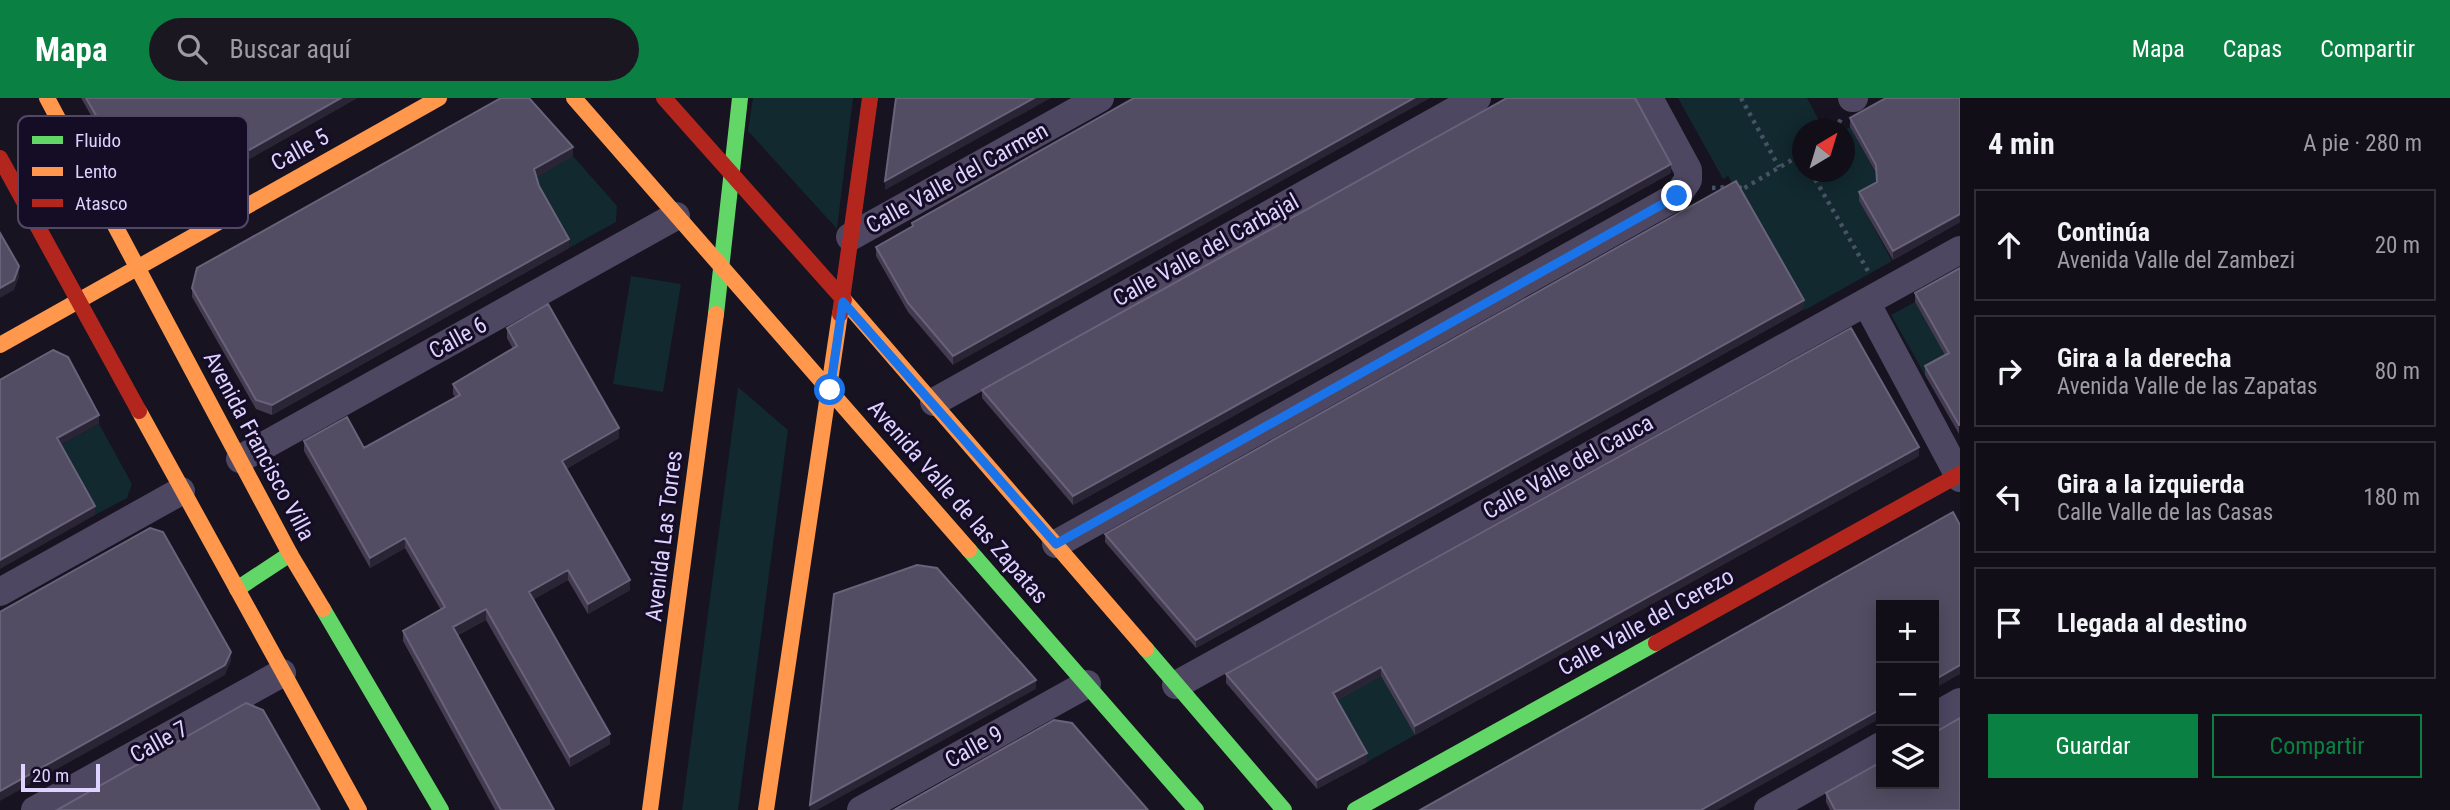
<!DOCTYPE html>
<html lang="es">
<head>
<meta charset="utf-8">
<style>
	:root { --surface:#110e18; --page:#1a1721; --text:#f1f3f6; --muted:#9c9ca2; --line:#302e37; --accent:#0b8043 }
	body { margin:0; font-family:"Roboto Condensed",sans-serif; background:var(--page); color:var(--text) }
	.controls { position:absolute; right:21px; bottom:21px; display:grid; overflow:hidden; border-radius:0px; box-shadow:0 4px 18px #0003 }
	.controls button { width:63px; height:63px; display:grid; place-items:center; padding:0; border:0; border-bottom:2px solid var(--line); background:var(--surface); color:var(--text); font:35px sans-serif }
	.compass { position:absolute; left:1792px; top:21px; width:63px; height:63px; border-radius:50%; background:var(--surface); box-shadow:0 4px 18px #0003; rotate:38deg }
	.scale { position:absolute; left:21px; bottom:18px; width:79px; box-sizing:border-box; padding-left:7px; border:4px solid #ded3ff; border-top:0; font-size:19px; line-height:24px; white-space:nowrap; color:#ded3ff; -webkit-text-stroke:5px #150d26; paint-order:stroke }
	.stop { position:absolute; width:21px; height:21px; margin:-16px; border:5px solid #1a73e8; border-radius:50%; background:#fff }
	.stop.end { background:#1a73e8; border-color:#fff; box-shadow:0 2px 7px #0008 }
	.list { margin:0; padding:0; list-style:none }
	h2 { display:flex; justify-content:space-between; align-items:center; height:91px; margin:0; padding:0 28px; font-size:30px }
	h2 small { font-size:23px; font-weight:400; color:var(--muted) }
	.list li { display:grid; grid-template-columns:46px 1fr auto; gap:21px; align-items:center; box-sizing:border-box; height:112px; margin:0 14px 14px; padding:0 14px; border:2px solid var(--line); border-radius:0px }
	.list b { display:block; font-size:26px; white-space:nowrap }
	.list p { margin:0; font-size:23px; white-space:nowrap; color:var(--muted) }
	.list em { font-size:23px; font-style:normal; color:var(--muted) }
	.actions { display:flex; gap:14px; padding:21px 28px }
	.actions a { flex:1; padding:16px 0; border:2px solid var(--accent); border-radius:0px; text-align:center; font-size:24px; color:var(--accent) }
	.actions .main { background:var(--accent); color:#fff }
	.icon { flex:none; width:38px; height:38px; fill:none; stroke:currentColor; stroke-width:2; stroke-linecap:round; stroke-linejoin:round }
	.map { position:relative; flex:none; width:1960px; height:712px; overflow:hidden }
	header { display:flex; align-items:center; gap:42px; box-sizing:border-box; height:98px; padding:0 35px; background:var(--accent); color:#fff }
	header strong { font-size:33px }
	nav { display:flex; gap:38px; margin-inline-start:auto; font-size:24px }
	.search { width:490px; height:63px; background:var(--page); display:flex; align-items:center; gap:18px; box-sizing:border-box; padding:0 24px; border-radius:38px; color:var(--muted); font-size:26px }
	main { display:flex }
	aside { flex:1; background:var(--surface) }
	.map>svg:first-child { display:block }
	.green { fill:#11292f }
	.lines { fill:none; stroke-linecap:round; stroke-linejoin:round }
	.path { stroke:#475264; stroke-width:4.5; stroke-dasharray:3.5 5; stroke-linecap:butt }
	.street { stroke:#4d4762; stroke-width:28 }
	.fast { stroke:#63d668; stroke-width:16 }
	.slow { stroke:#ff974d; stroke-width:16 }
	.jam { stroke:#b3261e; stroke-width:16 }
	.wall { fill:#433c50 }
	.shaded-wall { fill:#2a2535 }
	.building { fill:#534d63; stroke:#69627b; stroke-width:2 }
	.route { stroke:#1a73e8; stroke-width:9 }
	.labels { text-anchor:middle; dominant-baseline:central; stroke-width:6; stroke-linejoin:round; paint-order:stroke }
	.street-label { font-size:23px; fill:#ded3ff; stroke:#150d26 }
	.key { fill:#150d26; stroke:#514867; stroke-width:2 }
	.key-label { font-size:19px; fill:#ded3ff }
</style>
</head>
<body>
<header>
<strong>Mapa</strong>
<div class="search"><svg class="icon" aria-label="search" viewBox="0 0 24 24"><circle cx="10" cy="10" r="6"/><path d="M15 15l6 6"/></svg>Buscar aquí</div>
<nav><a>Mapa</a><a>Capas</a><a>Compartir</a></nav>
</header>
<main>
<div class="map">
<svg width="1960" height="712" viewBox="0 0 1960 712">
	<rect width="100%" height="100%" fill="#171320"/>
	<path class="green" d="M753,0H853L837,131L748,33Z
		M1678,0H1807L1821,26L1816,28L1818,31L1802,32V74H1844L1845,32L1850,29L1883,89L1859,103L1892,163L1805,212L1728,78L1723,81Z
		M573,58L617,108L616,124L569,150L531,82Z
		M631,178L681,186L663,294L613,286Z
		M1915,204L1949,263L1925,277L1891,217Z
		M738,289L788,332L738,712H682Z
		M99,326L132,386L127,400L95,417L57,349Z
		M1381,578L1415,637L1367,664L1333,604Z"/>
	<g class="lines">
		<path class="path" d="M1741,0L1779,69
			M1835,32L1841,21
			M1811,74L1868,173
			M1739,88L1741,92L1802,56
			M1712,90L1731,89"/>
		<path class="street" d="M1852,0H1854
			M850,139L1100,0
			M1866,204L1960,380
			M934,304L1477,0
			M240,361L676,118
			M1056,446L1677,98L1688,82V72L1649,0
			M0,494L181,393
			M1176,587L1960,152
			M1934,619L1960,604
			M35,712L282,575
			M861,712L1087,586
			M1768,712L1881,648"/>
		<path class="fast" d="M716,216L740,0
			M969,452L1196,712
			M237,491L290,456
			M323,511L441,712
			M1146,551L1284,712
			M1355,712L1656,545"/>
		<path class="slow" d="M47,0L290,456L323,511
			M574,0L969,452
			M844,202L1146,551
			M0,247L439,0
			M139,313L359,712
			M650,712L716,216
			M766,712L840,216"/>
		<path class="jam" d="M664,0L844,202
			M0,60L139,313
			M840,216L870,0
			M1656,545L1960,376"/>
	</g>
	<path class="wall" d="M81,0H357L159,112L143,108Z
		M1134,0L953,267L908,214L876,158V149L912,129V125Z
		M1960,0V124L1893,162L1859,103V94L1876,84V75L1850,29V20Z
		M573,58L536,79L539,88L569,150L272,317L256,311L192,199V190Z
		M1671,75L1073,407L982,300V292Z
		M1960,170L1959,336L1925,277V268L1945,257L1915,204V195Z
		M1804,211L1196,550L1105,444V436Z
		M507,230L619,340L566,371L630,492L588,516L568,482L534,501L610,646L570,669L486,522L458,537L554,712H495L403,543V533L441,512L405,450L370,470L304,353V343L364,350L455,299L453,296V286L513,251L507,240Z
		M1919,358L1415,637L1381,578L1337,602L1367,664L1317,691L1226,585V576Z
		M1826,695L1960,712H1830L1826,704Z"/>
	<path class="shaded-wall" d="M341,0H357L159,112V103Z
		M1034,0H1051L885,92V83Z
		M1414,0H1430L953,267V258Z
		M573,49V58L534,81V71Z
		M1671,66V75L1073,407V398Z
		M1960,116V124L1893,162V153Z
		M569,141V150L272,317V307Z
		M19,168V179L14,192L0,200V190Z
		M1804,202V211L1196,550V542Z
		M99,317V326L57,349V340Z
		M619,330V340L562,373V363Z
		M1919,349V358L1415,637V628Z
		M95,408V417L0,471V462Z
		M405,440V450L370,470V460Z
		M568,472V482L529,504V494Z
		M630,482V492L588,516V506Z
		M486,511V522L453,539V529Z
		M231,554V563L225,577L0,703V693Z
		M1960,567V576L1934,591V582Z
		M1381,569V578L1333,604V595Z
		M1036,582V591L817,712H810V707Z
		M1881,611V620L1717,712H1701Z
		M610,636V646L570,669V659Z
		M1367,655V664L1317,691V682Z"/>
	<path class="building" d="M86,0H341L159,103L143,99Z
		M501,0H529L573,49L534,71L539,88L569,141L272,307L256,302L192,190L197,170Z
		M896,0H1034L885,83Z
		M1134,0H1414L953,258L908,205L876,149L913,128L912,125Z
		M1507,0H1635L1671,66L1073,398L982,292Z
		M1886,0H1960V116L1893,153L1859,94L1877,84L1876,67L1850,20Z
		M1736,83L1804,202L1196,542L1105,436Z
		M0,135L19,168L14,182L0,190Z
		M1960,170V327H1959L1925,268L1949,255L1915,195Z
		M548,206L619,330L562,363L630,482L588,506L568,472L529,494L610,636L570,659L486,511L453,529L554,712H501L403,533L445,509L405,440L370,460L304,343L347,319L364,350L460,297L453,286L517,248L507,230Z
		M1851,230L1919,349L1415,628L1381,569L1333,595L1367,655L1317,682L1226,576Z
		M53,252L68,259L99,317L57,340L95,408L0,462V282Z
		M1953,414L1960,427V567L1934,582V507H1881V611L1701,712H1420Z
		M150,430L163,434L231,554L225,567L0,693V514Z
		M917,467L937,470L1036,582L810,707L834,496Z
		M246,605L263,612L320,712H57Z
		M1960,620V712H1835L1826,695L1881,664V686H1934V635Z
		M1054,622L1072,625L1148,712H894Z"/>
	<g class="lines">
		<path class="route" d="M830,292L843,204L1056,446L1677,98"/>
	</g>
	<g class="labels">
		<g class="street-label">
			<text transform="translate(300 52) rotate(-29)">Calle 5</text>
			<text transform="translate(957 80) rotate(-29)">Calle Valle del Carmen</text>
			<text transform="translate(1206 152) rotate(-29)">Calle Valle del Carbajal</text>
			<text transform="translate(458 240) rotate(-29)">Calle 6</text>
			<text transform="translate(259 348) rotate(62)">Avenida Francisco Villa</text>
			<text transform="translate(1568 369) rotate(-29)">Calle Valle del Cauca</text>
			<text transform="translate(958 404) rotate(49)">Avenida Valle de las Zapatas</text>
			<text transform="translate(664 438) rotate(-83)">Avenida Las Torres</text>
			<text transform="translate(1646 524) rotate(-29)">Calle Valle del Cerezo</text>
			<text transform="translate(159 644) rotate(-29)">Calle 7</text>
			<text transform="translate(974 649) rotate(-29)">Calle 9</text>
		</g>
	</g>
	<rect x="18" y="18" width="230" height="112" rx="10" class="key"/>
	<rect x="32" y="38" width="31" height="8" fill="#63d668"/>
	<rect x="32" y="69" width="31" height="9" fill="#ff974d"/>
	<rect x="32" y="101" width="31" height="8" fill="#b3261e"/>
	<g class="key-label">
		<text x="75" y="49">Fluido</text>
		<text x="75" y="80">Lento</text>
		<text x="75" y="112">Atasco</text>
	</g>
</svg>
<div class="controls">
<button>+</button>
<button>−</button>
<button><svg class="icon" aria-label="layers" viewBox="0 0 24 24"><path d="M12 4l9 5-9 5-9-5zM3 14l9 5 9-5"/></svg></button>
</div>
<svg class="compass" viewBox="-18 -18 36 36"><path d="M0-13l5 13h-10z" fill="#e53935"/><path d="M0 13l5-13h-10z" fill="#9c9ca2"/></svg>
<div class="scale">20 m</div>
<div class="stop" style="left:830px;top:292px"></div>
<div class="stop end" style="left:1677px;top:98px"></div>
</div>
<aside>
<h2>4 min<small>A pie · 280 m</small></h2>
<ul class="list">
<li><svg class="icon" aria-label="ahead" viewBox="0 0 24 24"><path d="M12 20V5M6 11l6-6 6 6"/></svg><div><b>Continúa</b><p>Avenida Valle del Zambezi</p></div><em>20 m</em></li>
<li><svg class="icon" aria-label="right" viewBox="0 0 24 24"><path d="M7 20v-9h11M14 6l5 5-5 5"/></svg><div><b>Gira a la derecha</b><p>Avenida Valle de las Zapatas</p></div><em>80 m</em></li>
<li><svg class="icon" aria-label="left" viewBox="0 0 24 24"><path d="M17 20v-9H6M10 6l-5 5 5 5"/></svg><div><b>Gira a la izquierda</b><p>Calle Valle de las Casas</p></div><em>180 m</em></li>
<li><svg class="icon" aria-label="arrive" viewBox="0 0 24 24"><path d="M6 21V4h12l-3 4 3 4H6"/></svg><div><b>Llegada al destino</b></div></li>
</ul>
<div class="actions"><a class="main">Guardar</a><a>Compartir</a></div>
</aside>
</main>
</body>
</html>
